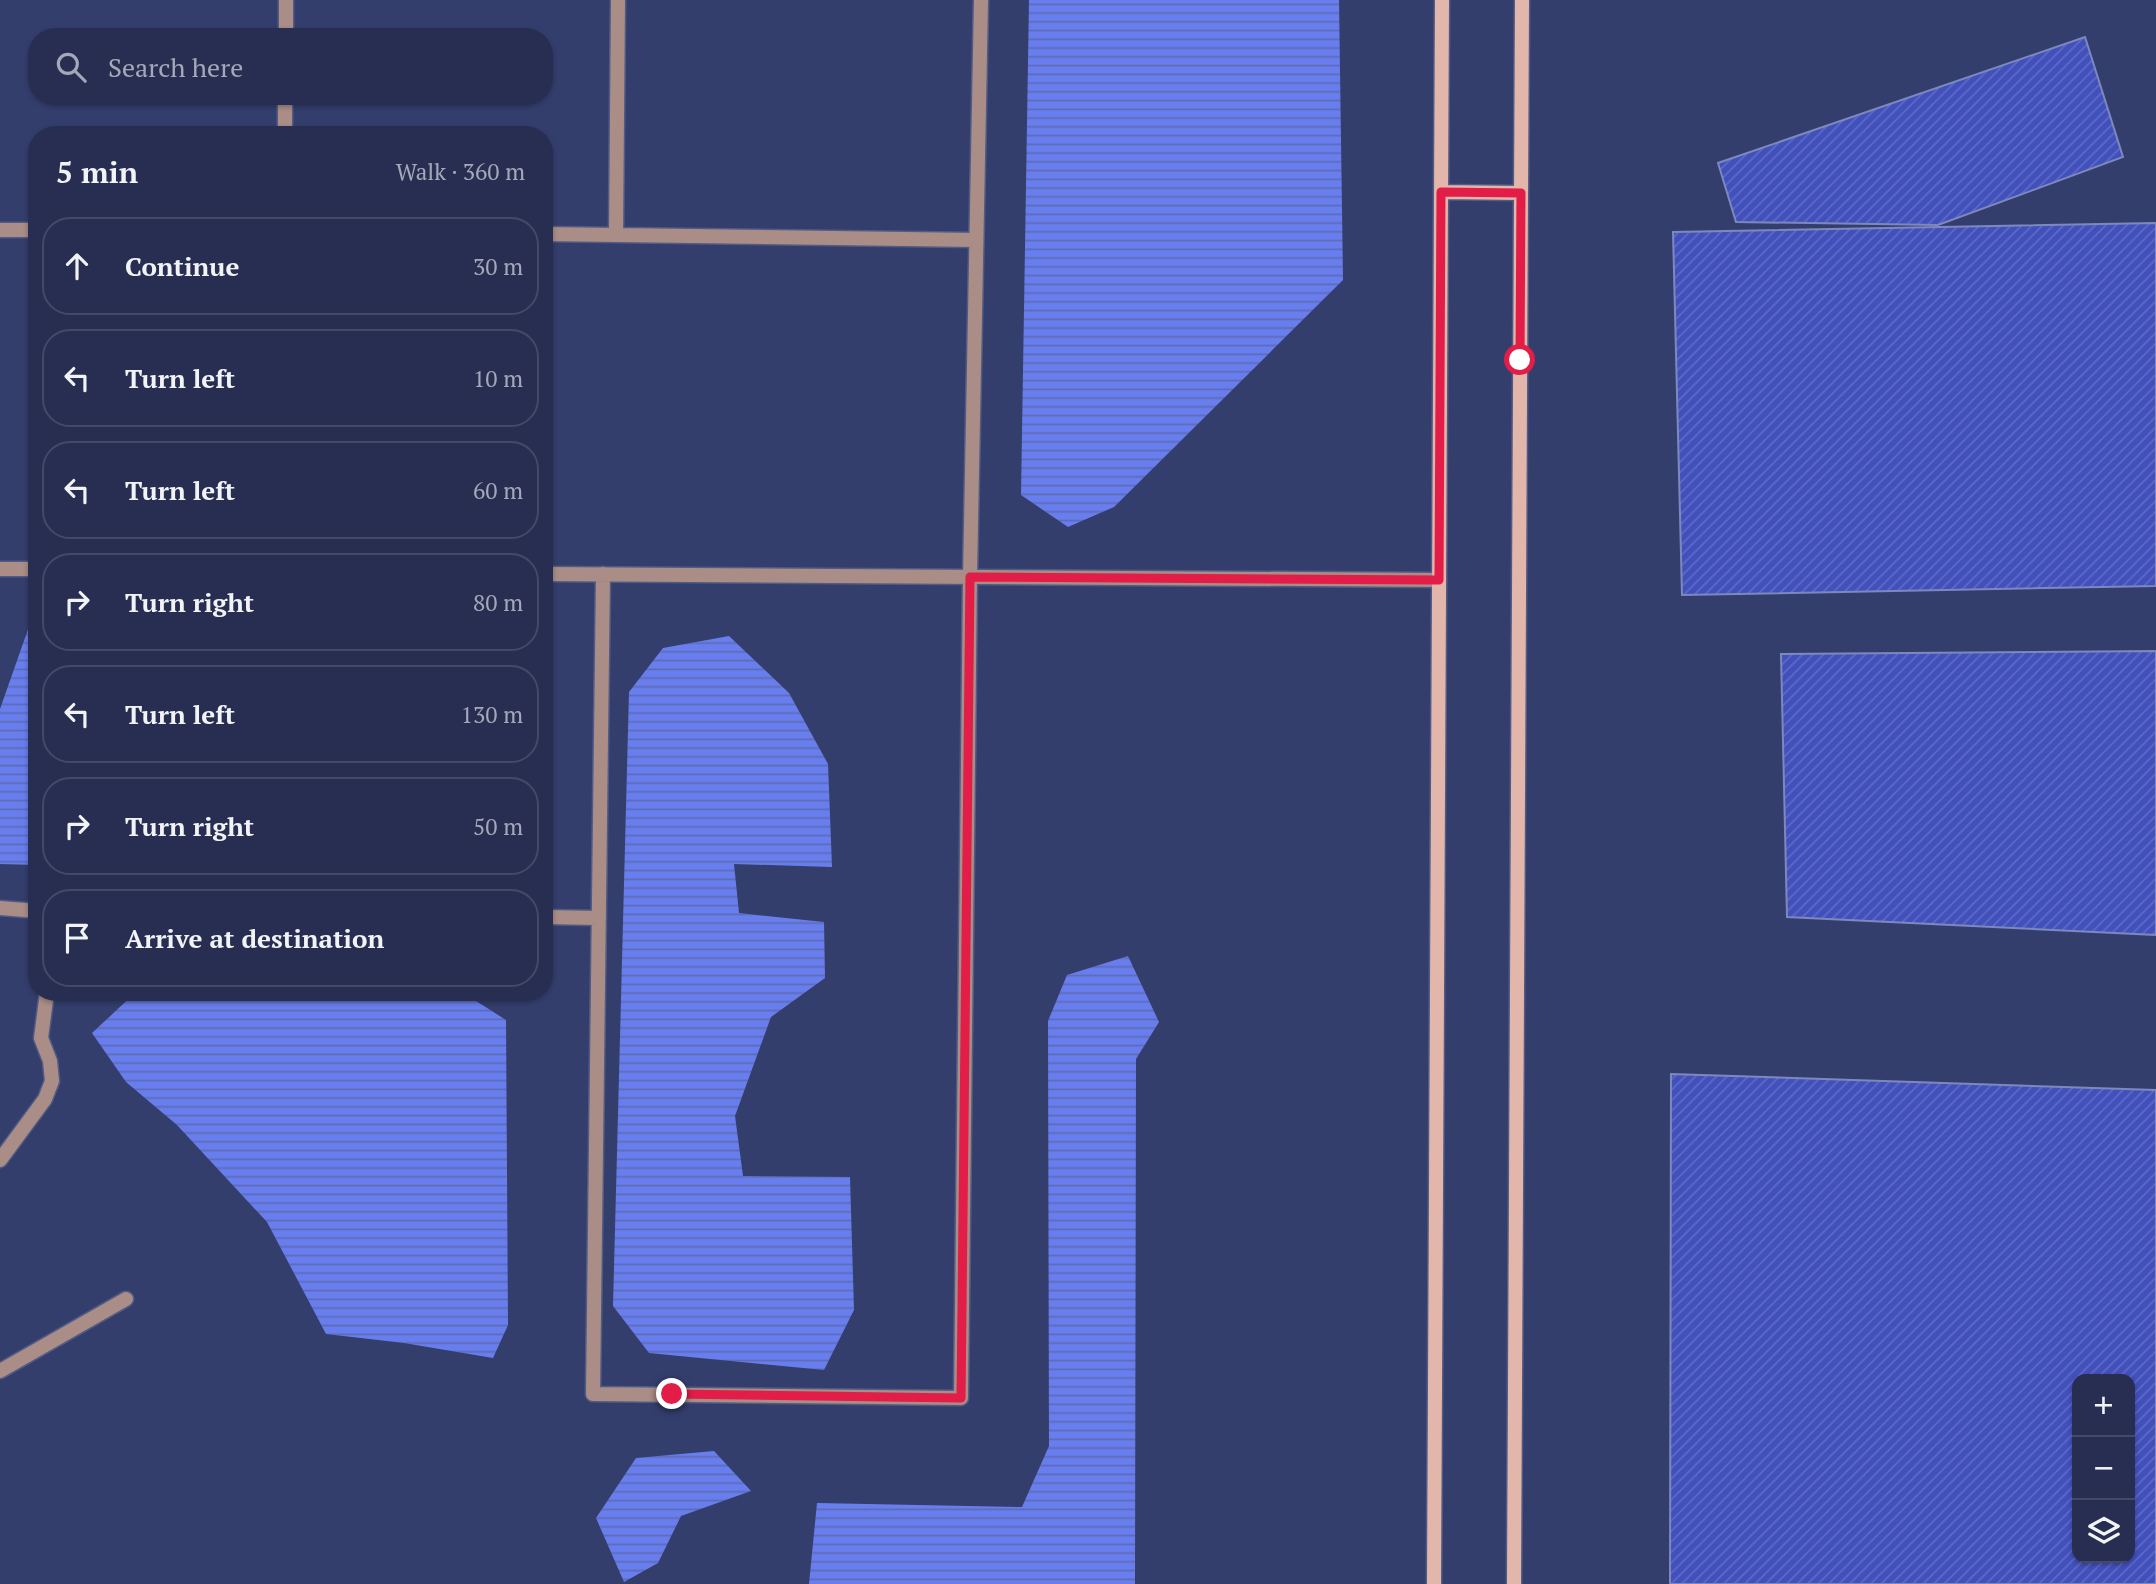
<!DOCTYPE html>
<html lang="en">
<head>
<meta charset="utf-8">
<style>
	:root { --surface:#272e52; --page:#333a5c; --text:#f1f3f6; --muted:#a4a8b8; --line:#434a69 }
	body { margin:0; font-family:"PT Serif",serif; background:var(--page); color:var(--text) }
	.controls { position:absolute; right:21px; bottom:21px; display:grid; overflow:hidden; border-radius:14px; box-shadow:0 2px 5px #0004 }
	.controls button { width:63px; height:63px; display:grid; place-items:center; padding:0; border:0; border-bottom:2px solid var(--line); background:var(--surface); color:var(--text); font:35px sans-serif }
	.stop { position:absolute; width:21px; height:21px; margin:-16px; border:5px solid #e11d48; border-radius:50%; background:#fff }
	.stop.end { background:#e11d48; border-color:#fff; box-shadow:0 2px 7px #0008 }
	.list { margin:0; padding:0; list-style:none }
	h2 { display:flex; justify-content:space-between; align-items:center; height:91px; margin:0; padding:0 28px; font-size:30px }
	h2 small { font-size:23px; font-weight:400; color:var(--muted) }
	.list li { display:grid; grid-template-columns:46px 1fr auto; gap:21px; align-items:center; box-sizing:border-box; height:98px; margin:0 14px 14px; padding:0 14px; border:2px solid var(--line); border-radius:28px }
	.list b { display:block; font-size:26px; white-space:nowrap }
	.list em { font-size:23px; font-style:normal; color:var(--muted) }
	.icon { flex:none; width:38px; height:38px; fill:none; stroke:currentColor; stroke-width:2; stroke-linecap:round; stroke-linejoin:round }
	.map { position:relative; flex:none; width:2156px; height:1584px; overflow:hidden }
	.search { position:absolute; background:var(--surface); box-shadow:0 2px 5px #0004; left:28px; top:28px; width:525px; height:77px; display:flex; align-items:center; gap:18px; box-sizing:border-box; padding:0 24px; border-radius:28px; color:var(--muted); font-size:26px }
	.panel { position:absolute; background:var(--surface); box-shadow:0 2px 5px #0004; left:28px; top:126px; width:525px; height:875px; border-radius:28px }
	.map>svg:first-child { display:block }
	.water { fill:url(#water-rules) }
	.building { fill:url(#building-hatch); stroke:#7c89be; stroke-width:2; fill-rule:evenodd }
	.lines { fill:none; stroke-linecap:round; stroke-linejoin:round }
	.street-casing { stroke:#525b84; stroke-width:17 }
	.secondary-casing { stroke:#525b84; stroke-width:17 }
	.street { stroke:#a98d86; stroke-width:14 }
	.secondary { stroke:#e3b6ab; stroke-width:14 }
	.route { stroke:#e11d48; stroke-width:9 }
</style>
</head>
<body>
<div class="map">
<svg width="2156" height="1584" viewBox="0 0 2156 1584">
	<defs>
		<pattern id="water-rules" width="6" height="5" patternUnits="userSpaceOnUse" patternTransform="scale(1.75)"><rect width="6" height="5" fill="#697eee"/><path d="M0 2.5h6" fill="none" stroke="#5d6bb5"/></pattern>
		<pattern id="building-hatch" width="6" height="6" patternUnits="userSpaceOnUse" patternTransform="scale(1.75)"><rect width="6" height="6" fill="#4250bc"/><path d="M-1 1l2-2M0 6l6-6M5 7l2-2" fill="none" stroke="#5e6ac6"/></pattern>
	</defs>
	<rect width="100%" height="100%" fill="#343e6d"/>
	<path class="water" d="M1029,0H1339L1343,280L1114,507L1068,527L1021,495Z
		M32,618H37V865L0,864V709Z
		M729,636L789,693L828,764L832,867L734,864L739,913L824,922L825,978L771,1017L735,1116L743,1176L850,1177L854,1310L824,1370L649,1353L613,1306L629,692L663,648Z
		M1128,956L1159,1022L1136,1059L1135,1584H809L817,1503L1022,1507L1049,1446L1048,1021L1067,975Z
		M136,992H462L506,1020L508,1325L493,1358L404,1343L326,1334L267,1222L177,1125L126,1082L92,1033Z
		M714,1451L751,1491L681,1516L658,1563L624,1582L596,1518L636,1458Z"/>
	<path class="building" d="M2085,37L2123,157L1938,225L1736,222L1718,163Z
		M2156,223V586L1682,595L1673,232Z
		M2156,651V935L1787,917L1781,654Z
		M1671,1074L2156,1090V1584H1670ZM2077,1379H2130V1558H2077Z"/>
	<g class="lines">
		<defs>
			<path id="street" d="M286,37V0
				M285,135V96
				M0,230H37
				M544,234L976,240
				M616,234L618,0
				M0,569H37
				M544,574L1439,580
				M603,574L593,1394L961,1398L970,577L981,0
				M0,908L37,911
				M544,917L599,918
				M0,1160L45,1099L52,1081L50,1061L41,1038L47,992
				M0,1371L126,1299"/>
			<path id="secondary" d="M1441,192L1521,193
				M1434,1584L1442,0
				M1514,1584L1522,0"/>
		</defs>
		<use href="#street" class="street-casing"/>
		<use href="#secondary" class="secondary-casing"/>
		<use href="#street" class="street"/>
		<use href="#secondary" class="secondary"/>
	</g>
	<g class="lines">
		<path class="route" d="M672,1394L961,1398L970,577L1439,580L1441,192L1521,193L1520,360"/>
	</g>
</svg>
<div class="controls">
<button>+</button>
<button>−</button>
<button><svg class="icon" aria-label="layers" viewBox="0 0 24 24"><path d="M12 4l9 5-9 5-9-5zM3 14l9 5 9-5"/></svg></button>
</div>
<div class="stop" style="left:1520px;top:360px"></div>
<div class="stop end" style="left:672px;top:1394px"></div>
<div class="search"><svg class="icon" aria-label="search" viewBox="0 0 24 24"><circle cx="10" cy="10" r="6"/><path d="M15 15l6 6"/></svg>Search here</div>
<section class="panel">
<h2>5 min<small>Walk · 360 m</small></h2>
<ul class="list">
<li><svg class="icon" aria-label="ahead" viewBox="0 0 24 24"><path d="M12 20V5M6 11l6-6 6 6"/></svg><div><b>Continue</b></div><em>30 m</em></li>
<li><svg class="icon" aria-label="left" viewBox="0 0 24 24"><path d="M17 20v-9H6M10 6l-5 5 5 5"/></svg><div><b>Turn left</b></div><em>10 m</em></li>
<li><svg class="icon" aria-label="left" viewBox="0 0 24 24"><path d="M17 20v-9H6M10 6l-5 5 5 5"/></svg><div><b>Turn left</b></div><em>60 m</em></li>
<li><svg class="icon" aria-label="right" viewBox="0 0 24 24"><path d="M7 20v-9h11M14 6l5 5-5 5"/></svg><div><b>Turn right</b></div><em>80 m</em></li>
<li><svg class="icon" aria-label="left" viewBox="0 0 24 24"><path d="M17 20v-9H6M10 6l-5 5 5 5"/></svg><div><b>Turn left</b></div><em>130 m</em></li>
<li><svg class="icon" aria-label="right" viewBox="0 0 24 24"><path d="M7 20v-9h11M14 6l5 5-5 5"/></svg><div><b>Turn right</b></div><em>50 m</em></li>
<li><svg class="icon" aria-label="arrive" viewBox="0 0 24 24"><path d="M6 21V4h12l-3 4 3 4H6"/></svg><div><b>Arrive at destination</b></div></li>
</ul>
</section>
</div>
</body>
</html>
